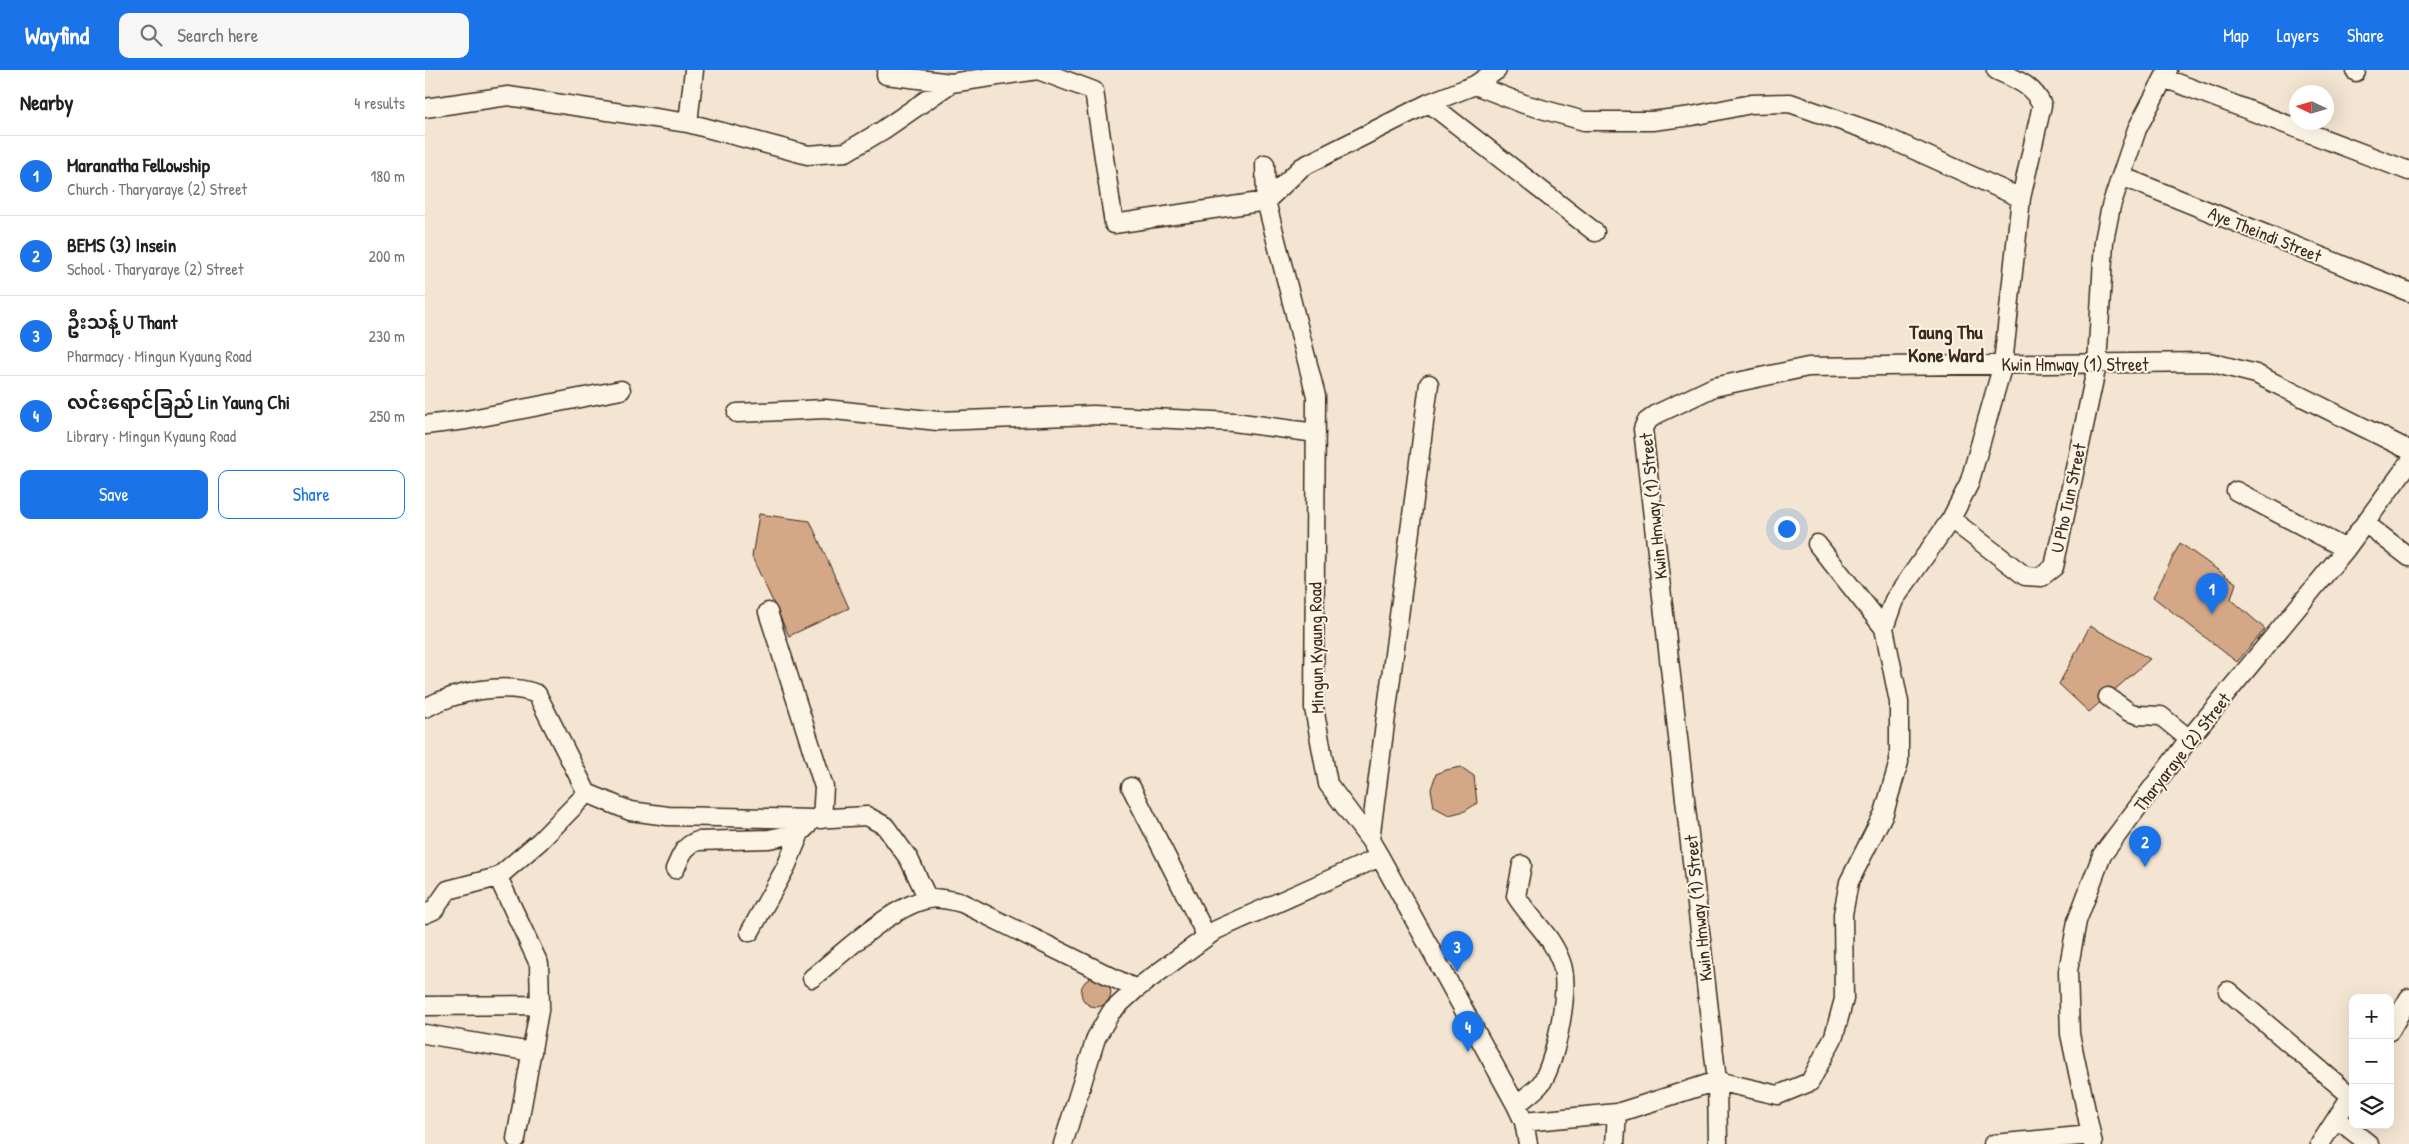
<!DOCTYPE html>
<html lang="en">
<head>
<meta charset="utf-8">
<style>
	:root { --surface:#fff; --page:#f6f6f6; --text:#202124; --muted:#757577; --line:#e0e0e0; --accent:#1a73e8 }
	body { margin:0; font-family:"Patrick Hand","Noto Sans Myanmar",sans-serif; background:var(--page); color:var(--text) }
	.controls { position:absolute; right:15px; bottom:15px; display:grid; overflow:hidden; border-radius:10px; box-shadow:0 5px 20px #0002 }
	.controls button { width:45px; height:45px; display:grid; place-items:center; padding:0; border:0; border-bottom:1px solid var(--line); background:var(--surface); color:var(--text); font:25px sans-serif }
	.compass { position:absolute; left:1864px; top:15px; width:45px; height:45px; border-radius:50%; background:var(--surface); box-shadow:0 5px 20px #0002; rotate:274deg }
	.you { position:absolute; left:1361px; top:458px; width:18px; height:18px; margin:-12px; border:4px solid #fff; border-radius:50%; background:#1a73e8; box-shadow:0 0 0 8px #1a73e833 }
	.badge { display:grid; place-items:center; width:32px; height:32px; border-radius:50%; background:var(--accent); color:#fff; font-size:16px; font-weight:700 }
	.pin { position:absolute; translate:-50% -41px; filter:drop-shadow(0 1px 2px #0008) }
	.pin::after { content:''; position:absolute; top:26px; width:18px; height:15px; background:inherit; clip-path:polygon(0 0,100% 0,50% 100%) }
	.list { margin:0; padding:0; list-style:none }
	h2 { display:flex; justify-content:space-between; align-items:center; height:65px; margin:0; padding:0 20px; font-size:21px }
	h2 small { font-size:16px; font-weight:400; color:var(--muted) }
	.list li { display:grid; grid-template-columns:32px 1fr auto; gap:15px; align-items:center; box-sizing:border-box; height:80px; padding:0 20px; border-top:1px solid var(--line) }
	.list b { display:block; font-size:19px; white-space:nowrap }
	.list p { margin:0; font-size:16px; white-space:nowrap; color:var(--muted) }
	.list em { font-size:16px; font-style:normal; color:var(--muted) }
	.actions { display:flex; gap:10px; padding:15px 20px }
	.actions a { flex:1; padding:11px 0; border:1px solid var(--accent); border-radius:10px; text-align:center; font-size:18px; color:var(--accent) }
	.actions .main { background:var(--accent); color:#fff }
	.icon { flex:none; width:28px; height:28px; fill:none; stroke:currentColor; stroke-width:2; stroke-linecap:round; stroke-linejoin:round }
	.map { position:relative; flex:none; width:1984px; height:1074px; overflow:hidden }
	header { display:flex; align-items:center; gap:30px; box-sizing:border-box; height:70px; padding:0 25px; background:var(--accent); color:#fff }
	header strong { font-size:24px }
	nav { display:flex; gap:28px; margin-inline-start:auto; font-size:18px }
	.search { width:350px; height:45px; background:var(--page); display:flex; align-items:center; gap:12px; box-sizing:border-box; padding:0 18px; border-radius:10px; color:var(--muted); font-size:19px }
	main { display:flex }
	aside { flex:1; background:var(--surface) }
	.map>svg:first-child { display:block }
	.building { fill:#d4a786; stroke:#3b2a1e }
	.lines { fill:none; stroke-linecap:round; stroke-linejoin:round }
	.minor-casing { stroke:#3b2a1e; stroke-width:21 }
	.minor { stroke:#fcf5e5; stroke-width:18 }
	.labels { text-anchor:middle; dominant-baseline:central; stroke-width:4; stroke-linejoin:round; paint-order:stroke }
	.street-label { font-size:18px; fill:#3b2a1e; stroke:#fcf5e5 }
	.quarter-label { font-size:20px; font-weight:bold; fill:#3b2a1e; stroke:#fcf5e5 }
</style>
</head>
<body>
<header>
<strong>Wayfind</strong>
<div class="search"><svg class="icon" aria-label="search" viewBox="0 0 24 24"><circle cx="10" cy="10" r="6"/><path d="M15 15l6 6"/></svg>Search here</div>
<nav><a>Map</a><a>Layers</a><a>Share</a></nav>
</header>
<main>
<aside>
<h2>Nearby<small>4 results</small></h2>
<ul class="list">
<li><span class="badge">1</span><div><b>Maranatha Fellowship</b><p>Church · Tharyaraye (2) Street</p></div><em>180 m</em></li>
<li><span class="badge">2</span><div><b>BEMS (3) Insein</b><p>School · Tharyaraye (2) Street</p></div><em>200 m</em></li>
<li><span class="badge">3</span><div><b>ဦးသန့် U Thant</b><p>Pharmacy · Mingun Kyaung Road</p></div><em>230 m</em></li>
<li><span class="badge">4</span><div><b>လင်းရောင်ခြည် Lin Yaung Chi</b><p>Library · Mingun Kyaung Road</p></div><em>250 m</em></li>
</ul>
<div class="actions"><a class="main">Save</a><a>Share</a></div>
</aside>
<div class="map">
<svg width="1984" height="1074" viewBox="0 0 1984 1074">
	<rect width="100%" height="100%" fill="#f4e5d2"/>
	<filter id="ink" filterUnits="userSpaceOnUse"><feTurbulence type="fractalNoise" baseFrequency=".02" numOctaves="2"/><feDisplacementMap in="SourceGraphic" scale="10" xChannelSelector="R" yChannelSelector="G"/><feConvolveMatrix kernelMatrix="1 2 1 2 8 2 1 2 1" color-interpolation-filters="sRGB"/></filter>
	<g filter="url(#ink)">
		<path class="building" d="M334,444L385,451L424,538L364,566L327,487Z
			M1755,473L1811,513L1806,529L1840,559L1812,592L1728,527Z
			M1665,556L1725,589L1664,642L1634,614Z
			M1036,697L1049,706L1052,733L1040,741L1024,745L1009,737L1006,719L1011,704L1021,700Z
			M656 922a15 15 0 1 1 30 0a15 15 0 1 1-30 0Z"/>
		<g class="lines">
			<defs>
				<path id="minor" d="M613,0L669,21L689,154L841,131L877,97L1004,33L1050,15L1072,0
					M1931,2V0
					M461,5L526,13
					M1739,8L1984,101
					M1050,15L1099,34L1159,51H1227L1267,46L1326,34L1365,33L1454,64L1596,128
					M1004,33L1170,162
					M0,38L83,26L263,53L383,85L421,82L458,60L526,13L613,0
					M263,53L269,0
					M840,94L841,131L891,326L889,638L903,714L945,770L955,787L1091,1035L1099,1052L1103,1074
					M1696,106L1984,222
					M312,343L400,339L513,351L668,345L809,352L891,363
					M0,355L41,350L196,320
					M1811,421L1921,479
					M1526,449L1600,506L1616,507L1629,497L1672,295L1679,171L1686,136L1712,59L1743,0
					M1940,453L1984,487
					M1392,474L1459,558
					M343,542L399,717L397,749
					M1683,627L1704,642L1714,645L1736,646L1764,669
					M0,638C30,622 80,611 112,624L162,723L205,741L243,746L388,749L442,746L460,756L484,789L503,829
					M706,717L782,867
					M945,770L1004,314
					M250,799C256,786 259,775 273,771L344,769L375,763
					M73,807L114,894L115,935
					M0,844L9,840L23,820L73,807L115,771L162,723
					M325,862L361,797L375,763L383,755
					M387,908C417,884 465,837 503,829C514,827 526,830 537,833L711,919
					M1803,921L1926,1026
					M0,936L115,935L91,1069
					M1965,961L1984,928
					M0,964L107,982
					M1091,1035C1099,1028 1111,1021 1117,1012C1131,989 1146,918 1136,892C1126,864 1106,850 1091,826L1097,795
					M1912,1049L1944,1074
					M1099,1052L1192,1043
					M638,1074L671,968L686,942L711,919L791,860L955,787
					M1190,1074L1192,1043L1292,1011L1353,1025L1385,1012L1409,966L1419,929L1418,844L1424,812L1459,743L1474,692V632L1459,558L1469,530L1526,449L1544,414L1578,294L1596,128L1617,35C1608,15 1590,9 1571,0
					M1293,1074L1292,1011L1218,359L1221,352L1232,344L1289,317L1383,297L1784,292L1831,304L1984,380
					M1568,1074L1666,1065
					M1668,1074L1645,964L1643,901L1652,851L1677,785L1764,669L1921,479L1984,393
					M1895,1074L1928,1023"/>
			</defs>
			<use href="#minor" class="minor-casing"/>
			<use href="#minor" class="minor"/>
		</g>
	</g>
	<g class="labels">
		<g class="street-label">
			<text transform="translate(1840 164) rotate(22)">Aye Theindi Street</text>
			<text x="1650" y="294">Kwin Hmway (1) Street</text>
			<text transform="translate(1643 428) rotate(-78)">U Pho Tun Street</text>
			<text transform="translate(1228 436) rotate(-96)">Kwin Hmway (1) Street</text>
			<text transform="translate(891 578) rotate(-91)">Mingun Kyaung Road</text>
			<text transform="translate(1757 682) rotate(-52)">Tharyaraye (2) Street</text>
			<text transform="translate(1273 838) rotate(-96)">Kwin Hmway (1) Street</text>
		</g>
		<g class="quarter-label">
			<text x="1521" y="261">Taung Thu<tspan x="1521" dy="23">Kone Ward</tspan></text>
		</g>
	</g>
</svg>
<div class="controls">
<button>+</button>
<button>−</button>
<button><svg class="icon" aria-label="layers" viewBox="0 0 24 24"><path d="M12 4l9 5-9 5-9-5zM3 14l9 5 9-5"/></svg></button>
</div>
<svg class="compass" viewBox="-18 -18 36 36"><path d="M0-13l5 13h-10z" fill="#e53935"/><path d="M0 13l5-13h-10z" fill="#757577"/></svg>
<div class="you"></div>
<div class="pin badge" style="left:1787px;top:544px">1</div>
<div class="pin badge" style="left:1720px;top:797px">2</div>
<div class="pin badge" style="left:1032px;top:902px">3</div>
<div class="pin badge" style="left:1043px;top:982px">4</div>
</div>
</main>
</body>
</html>
